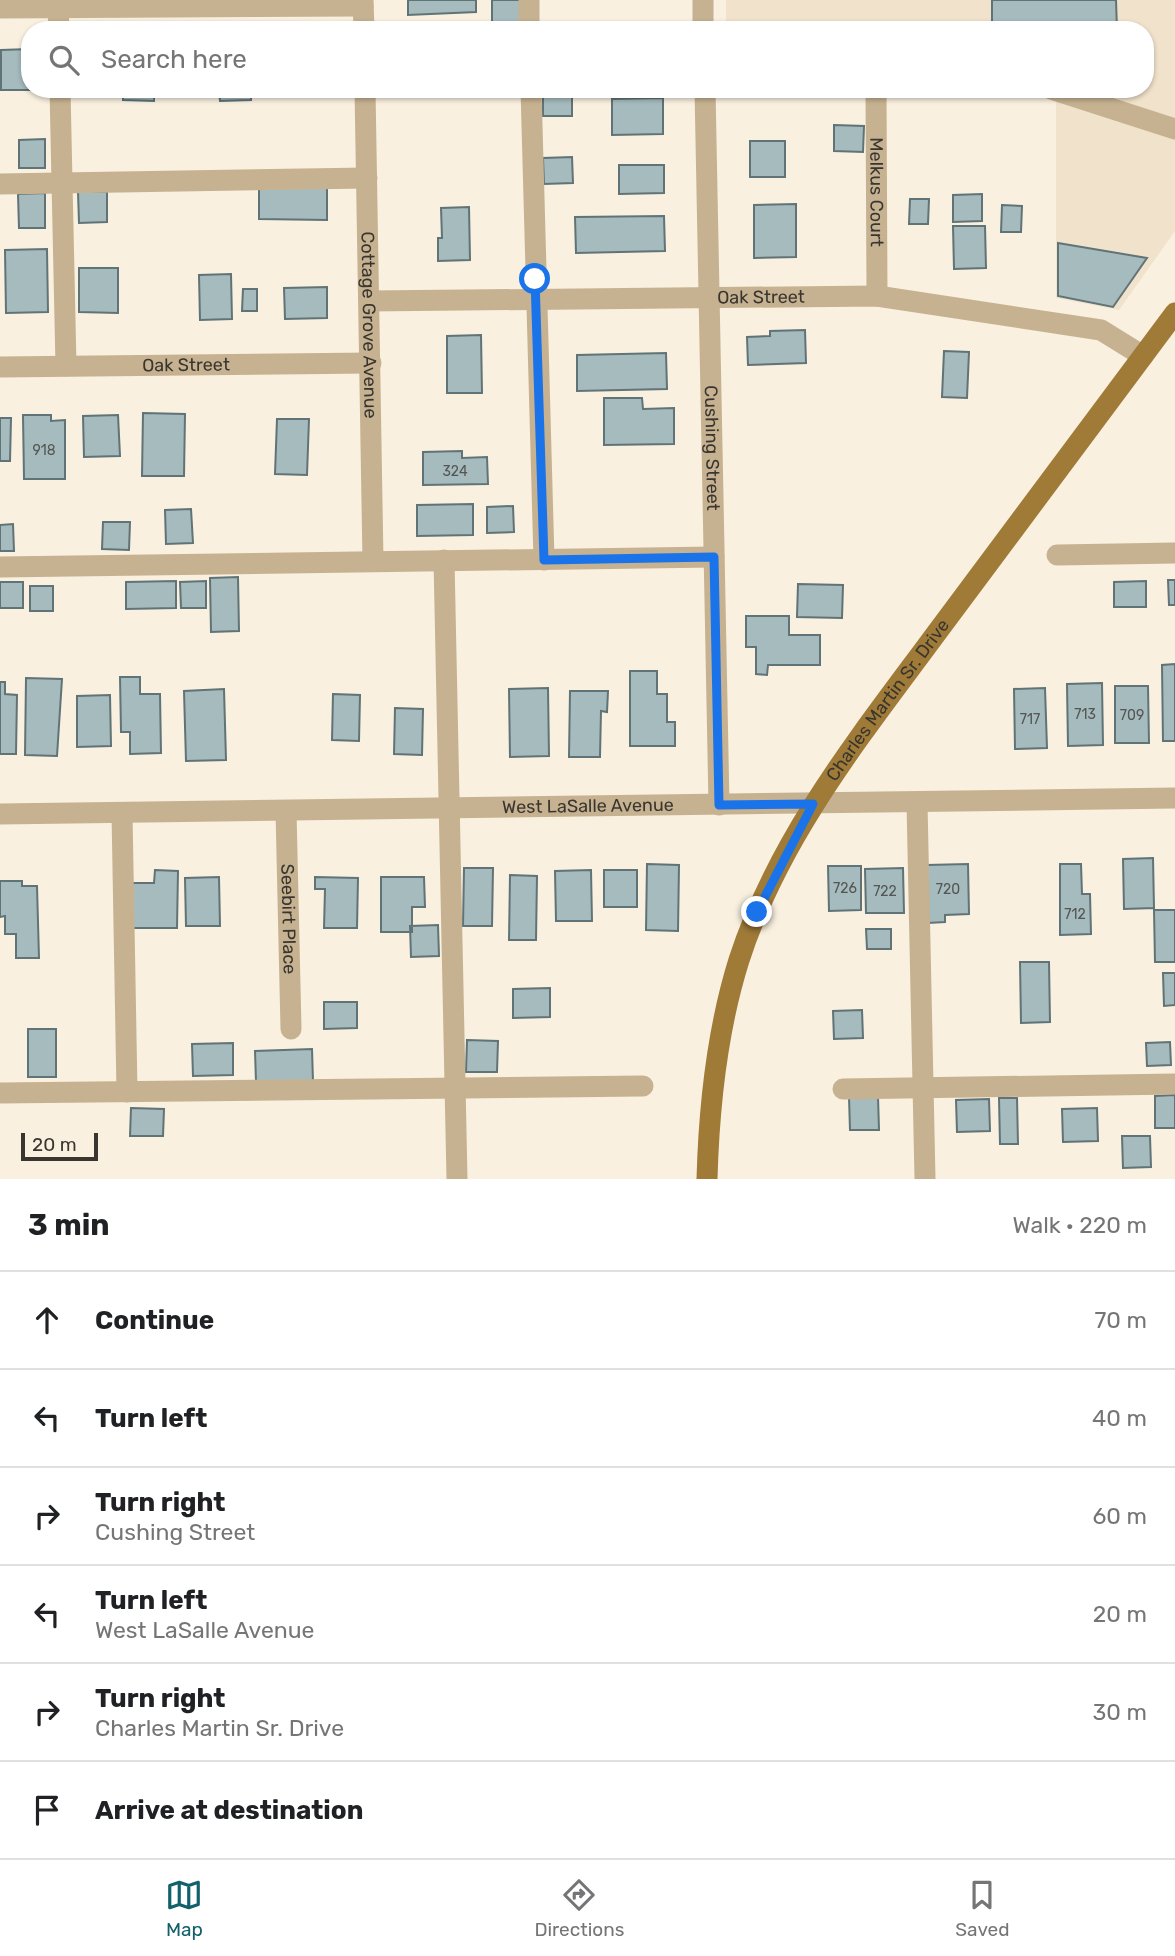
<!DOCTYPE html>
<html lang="en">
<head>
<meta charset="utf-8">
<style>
	:root { --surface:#fff; --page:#f6f6f6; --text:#202124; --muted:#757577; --line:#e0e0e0; --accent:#11606a }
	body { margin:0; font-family:Rubik,sans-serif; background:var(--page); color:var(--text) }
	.scale { position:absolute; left:21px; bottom:18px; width:77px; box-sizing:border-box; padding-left:7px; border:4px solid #39352f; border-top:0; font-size:19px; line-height:24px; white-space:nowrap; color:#39352f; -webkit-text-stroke:5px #f9f0e0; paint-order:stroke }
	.stop { position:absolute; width:21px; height:21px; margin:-16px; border:5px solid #1a73e8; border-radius:50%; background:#fff }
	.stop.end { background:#1a73e8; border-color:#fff; box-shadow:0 2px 7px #0008 }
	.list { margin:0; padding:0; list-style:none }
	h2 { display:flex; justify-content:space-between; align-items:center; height:91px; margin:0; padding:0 28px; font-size:30px }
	h2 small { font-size:23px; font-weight:400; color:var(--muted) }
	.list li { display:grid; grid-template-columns:46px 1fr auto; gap:21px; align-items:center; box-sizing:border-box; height:98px; padding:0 28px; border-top:2px solid var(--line) }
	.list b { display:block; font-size:26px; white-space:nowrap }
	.list p { margin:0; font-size:23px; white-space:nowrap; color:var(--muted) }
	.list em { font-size:23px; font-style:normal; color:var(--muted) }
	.icon { flex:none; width:38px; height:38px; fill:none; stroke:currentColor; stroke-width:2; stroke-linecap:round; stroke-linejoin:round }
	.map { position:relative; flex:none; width:1175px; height:1179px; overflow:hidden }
	.search { position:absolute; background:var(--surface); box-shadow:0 2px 5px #0004; left:21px; right:21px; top:21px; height:77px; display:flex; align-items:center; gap:18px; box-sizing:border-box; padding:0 24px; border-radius:28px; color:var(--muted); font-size:26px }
	.sheet { height:679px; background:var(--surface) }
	nav { display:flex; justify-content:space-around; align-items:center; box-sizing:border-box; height:98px; border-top:2px solid var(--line); background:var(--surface); font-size:19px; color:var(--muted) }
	nav a { display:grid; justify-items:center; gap:4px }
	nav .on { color:var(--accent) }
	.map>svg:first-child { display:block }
	.built { fill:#f0e2cb }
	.building { fill:#a6bbbe; stroke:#607376; stroke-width:2 }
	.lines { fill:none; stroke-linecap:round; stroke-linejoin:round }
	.minor { stroke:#c6b291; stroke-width:21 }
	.major { stroke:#a07b38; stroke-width:21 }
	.route { stroke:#1a73e8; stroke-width:9 }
	.labels { text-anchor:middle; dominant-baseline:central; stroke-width:5; stroke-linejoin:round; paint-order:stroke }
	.number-label { font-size:14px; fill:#545653 }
	.street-label { font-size:18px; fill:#39352f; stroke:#f9f0e0 }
</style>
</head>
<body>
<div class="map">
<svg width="1175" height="1179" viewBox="0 0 1175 1179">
	<rect width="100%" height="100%" fill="#f9f0e0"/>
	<path class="built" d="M726,0H1175V121L1071,89H1145V30H900L880,23L726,28Z
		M1056,100L1175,140V231L1119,310L1056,298Z"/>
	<path class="building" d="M408,0H476V12L408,15Z
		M492,0H521L520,30H492Z
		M992,0H1116L1117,30H992Z
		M30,49V89L37,90H1V50Z
		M123,89H154V101L123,100Z
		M219,89H251V100L220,101Z
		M543,90H572V116H543Z
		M663,98V134L612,135V99Z
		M834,125L864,126L863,152L834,151Z
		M45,139V168H19V140Z
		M750,141H785V177H750Z
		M572,157L573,183L544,184L543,158Z
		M619,165H664V193L619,194Z
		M259,186L327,187V220L259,219Z
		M78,192H107V222L79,223Z
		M45,193V228H19L18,194Z
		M982,194V221L953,222V195Z
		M910,199H929L928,224H909Z
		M796,204V257L754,258V205Z
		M1002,205L1022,206L1021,232H1001Z
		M469,207L470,260L438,261V238H442L441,208Z
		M664,216L665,251L576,253L575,217Z
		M953,226H985L986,268L954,269Z
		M1058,243L1147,258L1113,307L1058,296Z
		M47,249L48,312L6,313L5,250Z
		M79,268H118V313L79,312Z
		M231,274L232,319L200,320L199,275Z
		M327,287V318L285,319L284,288Z
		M243,289H257V311H242Z
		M805,330L806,363L748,365L747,337L770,336V331Z
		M481,335L482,393H447V336Z
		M944,351L969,352L967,398L942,397Z
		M666,353L667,389L577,391V355Z
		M604,398H642L643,409L674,408V444L604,445Z
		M143,413L185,414L184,476H142Z
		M23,415H51V421L65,420V479H24Z
		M118,415L120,456L84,457L83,416Z
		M0,418H11L10,461H0Z
		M277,419H309L307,475L275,474Z
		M462,451V458L487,457L488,484L423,485V452Z
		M473,504V535L417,536V505Z
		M513,506L514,532L487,533V507Z
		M191,509L193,543L166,544L165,510Z
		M103,522H130L129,550L102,549Z
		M13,524L14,551H0V525Z
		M238,577L239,631L211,632L210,578Z
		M1168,580H1175V605H1169Z
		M176,581V608L126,609V582Z
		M206,581V608H181L180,582Z
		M1146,581V607H1114V582Z
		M0,582H23V608H0Z
		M798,584L843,585L842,618L797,617Z
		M30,586H53V611H30Z
		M746,616H789V635H820V665H768L767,675L756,674V647H746Z
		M1175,664V741H1163L1162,665Z
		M630,671H657V694H667V722H675V746H630Z
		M120,677H140V694H160L161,753L130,754V732H121Z
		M26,678L62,679L57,756L25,755Z
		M0,682H5V694L17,695L16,754H0Z
		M1102,683L1103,745L1068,746L1067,684Z
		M1115,686H1148L1149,743H1115Z
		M548,688L549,756L510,757L509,689Z
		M1045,688L1047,748L1015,749L1014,689Z
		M224,689L226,760L186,761L184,691Z
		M570,691H608L607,712L601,711L600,757H569Z
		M333,694L360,695L359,741L332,740Z
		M110,695L111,746L77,747V696Z
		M395,708L423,709L422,755L394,754Z
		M1153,858L1154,908L1124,909L1123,859Z
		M647,864L679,865L678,931L646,930Z
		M968,864L969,914L945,915V922L928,923L927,865Z
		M1060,864H1081L1082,894H1090L1091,934L1060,935Z
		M828,866H861V910L829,911Z
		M464,868H493L492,926H463Z
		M903,868L904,913H866L865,869Z
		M155,870L178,871L177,928H129V883H154Z
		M591,870L592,921H556L555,871Z
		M604,870H637V907H604Z
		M510,875L537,876L536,940H509Z
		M219,877L220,926H186L185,878Z
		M315,877L358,878L357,928H324L325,889H315Z
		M381,877H424L425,907H412V932H381Z
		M0,881H22V886H37L39,958H16V934H5V916L0,917Z
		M1154,910H1175V962H1155Z
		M438,925L439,956L411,957L410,926Z
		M866,929H891V949H867Z
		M1020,962H1049L1050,1022L1021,1023Z
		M1163,973H1175V1005L1164,1006Z
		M550,988V1017L513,1018V989Z
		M324,1002H357V1028L324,1029Z
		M862,1010L863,1038L834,1039L833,1011Z
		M28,1029H56V1077H28Z
		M467,1040L498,1041L497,1072H466Z
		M1170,1042L1171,1065L1147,1066L1146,1043Z
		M233,1043V1075L193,1076L192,1044Z
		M312,1049L313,1081L256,1082L255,1051Z
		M1175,1095V1128H1155V1096Z
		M878,1096L879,1130H850L849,1097Z
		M999,1098H1017L1018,1144H1000Z
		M989,1099L990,1131L957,1132L956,1100Z
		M131,1108L164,1109L163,1136H130Z
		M1097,1108L1098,1141L1063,1142L1062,1109Z
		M1122,1136H1150L1151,1167L1123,1168Z"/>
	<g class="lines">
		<g class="minor">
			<path d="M363,0L364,30"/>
			<path d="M529,0V30"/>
			<path d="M703,0V30"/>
			<path d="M0,8L363,6"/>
			<path d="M58,8L59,30"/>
			<path d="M60,89L66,366"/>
			<path id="s1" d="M365,89L373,561"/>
			<path d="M531,89L544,560"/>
			<path id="s2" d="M705,89L719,805"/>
			<path id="s3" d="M876,89L877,296"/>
			<path d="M1051,89L1175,129"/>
			<path d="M0,184L367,178"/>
			<path id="s4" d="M369,301L877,296L1101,330L1143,356"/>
			<path id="s5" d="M0,367L371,363"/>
			<path d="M1057,555L1175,553"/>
			<path d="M444,560L457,1179"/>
			<path d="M0,567L714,557"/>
			<path d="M917,803L925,1179"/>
			<path id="s6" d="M286,811L291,1029"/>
			<path d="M122,813L127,1092"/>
			<path id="s7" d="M0,814L1175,798"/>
			<path d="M843,1089L1175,1084"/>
			<path d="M0,1093L643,1086"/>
		</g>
		<path class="major" id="s8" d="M707,1179C709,1106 717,1030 739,960C779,836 862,734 938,631C1017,525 1096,419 1175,313"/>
	</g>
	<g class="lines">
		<path class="route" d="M535,279L544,560L714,557L719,805L813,804L757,912"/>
	</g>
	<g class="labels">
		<g class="number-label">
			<text x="44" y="450">918</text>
			<text x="455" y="471">324</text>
			<text x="1085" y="714">713</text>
			<text x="1132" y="715">709</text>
			<text x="1030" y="719">717</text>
			<text x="845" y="888">726</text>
			<text x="948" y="889">720</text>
			<text x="885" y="891">722</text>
			<text x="1075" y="914">712</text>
		</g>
		<g class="street-label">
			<text stroke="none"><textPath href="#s3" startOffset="103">Melkus Court</textPath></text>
			<text stroke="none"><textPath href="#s4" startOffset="392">Oak Street</textPath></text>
			<text stroke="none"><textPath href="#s1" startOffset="236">Cottage Grove Avenue</textPath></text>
			<text stroke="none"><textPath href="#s5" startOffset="186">Oak Street</textPath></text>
			<text stroke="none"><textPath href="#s2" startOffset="359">Cushing Street</textPath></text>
			<text stroke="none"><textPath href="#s8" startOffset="523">Charles Martin Sr. Drive</textPath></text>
			<text stroke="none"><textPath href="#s7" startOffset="588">West LaSalle Avenue</textPath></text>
			<text stroke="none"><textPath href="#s6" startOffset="108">Seebirt Place</textPath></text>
		</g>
	</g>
</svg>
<div class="scale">20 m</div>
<div class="stop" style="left:535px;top:279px"></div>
<div class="stop end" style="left:757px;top:912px"></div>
<div class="search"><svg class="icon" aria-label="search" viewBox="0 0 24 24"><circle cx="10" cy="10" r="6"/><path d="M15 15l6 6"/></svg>Search here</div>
</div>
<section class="sheet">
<h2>3 min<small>Walk · 220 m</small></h2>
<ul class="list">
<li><svg class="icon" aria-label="ahead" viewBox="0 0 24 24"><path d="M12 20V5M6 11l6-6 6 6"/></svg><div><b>Continue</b></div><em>70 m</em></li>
<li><svg class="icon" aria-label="left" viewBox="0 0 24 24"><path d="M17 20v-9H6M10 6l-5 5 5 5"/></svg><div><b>Turn left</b></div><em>40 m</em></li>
<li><svg class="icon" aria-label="right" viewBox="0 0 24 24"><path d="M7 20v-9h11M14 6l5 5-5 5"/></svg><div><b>Turn right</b><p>Cushing Street</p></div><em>60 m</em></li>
<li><svg class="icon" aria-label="left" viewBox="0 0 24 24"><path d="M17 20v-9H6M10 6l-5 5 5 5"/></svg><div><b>Turn left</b><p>West LaSalle Avenue</p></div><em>20 m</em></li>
<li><svg class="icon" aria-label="right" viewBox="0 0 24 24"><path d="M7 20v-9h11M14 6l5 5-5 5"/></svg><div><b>Turn right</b><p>Charles Martin Sr. Drive</p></div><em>30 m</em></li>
<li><svg class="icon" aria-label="arrive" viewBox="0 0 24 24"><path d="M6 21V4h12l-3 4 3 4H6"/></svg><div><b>Arrive at destination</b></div></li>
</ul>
</section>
<nav>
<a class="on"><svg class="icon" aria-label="map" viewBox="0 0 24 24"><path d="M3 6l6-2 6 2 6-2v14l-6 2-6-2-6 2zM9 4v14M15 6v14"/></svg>Map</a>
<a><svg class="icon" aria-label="directions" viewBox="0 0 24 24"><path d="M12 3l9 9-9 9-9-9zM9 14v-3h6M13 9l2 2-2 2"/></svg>Directions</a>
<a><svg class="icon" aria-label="saved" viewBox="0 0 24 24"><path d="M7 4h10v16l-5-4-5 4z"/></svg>Saved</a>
</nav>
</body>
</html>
